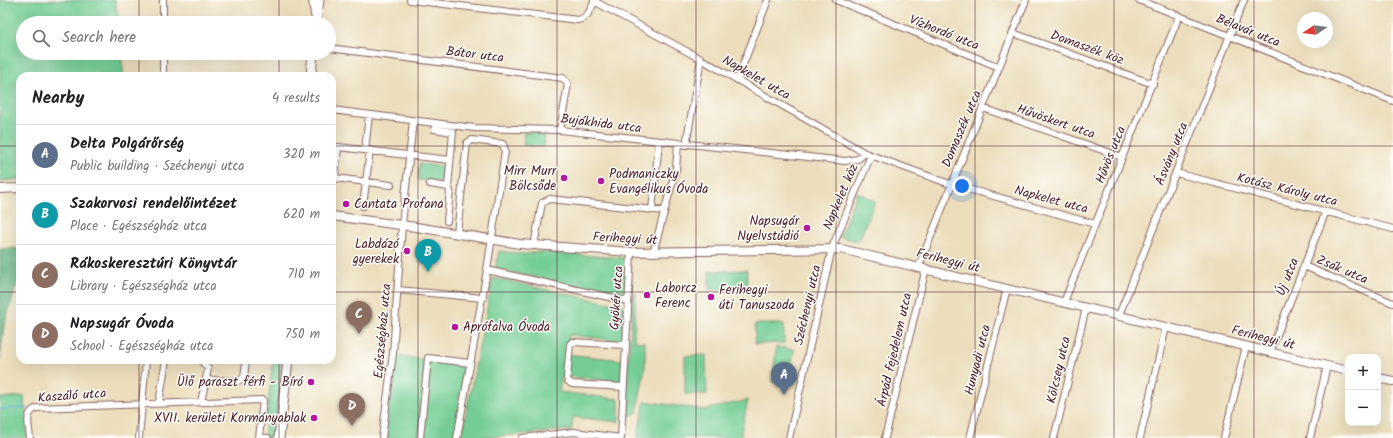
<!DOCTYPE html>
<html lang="en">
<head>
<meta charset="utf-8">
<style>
	:root { --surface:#fff; --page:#f2f2f2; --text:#202124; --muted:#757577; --line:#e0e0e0; --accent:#b5179e }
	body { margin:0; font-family:Kalam,sans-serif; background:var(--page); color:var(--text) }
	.controls { position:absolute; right:12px; bottom:12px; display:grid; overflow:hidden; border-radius:8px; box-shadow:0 4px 16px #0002 }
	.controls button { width:36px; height:36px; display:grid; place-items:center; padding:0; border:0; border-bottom:1px solid var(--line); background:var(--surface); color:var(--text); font:20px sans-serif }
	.compass { position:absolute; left:1297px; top:12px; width:36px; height:36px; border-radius:50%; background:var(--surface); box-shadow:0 4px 16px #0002; rotate:257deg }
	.you { position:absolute; left:962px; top:186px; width:14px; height:14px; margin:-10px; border:3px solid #fff; border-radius:50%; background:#1a73e8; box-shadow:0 0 0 6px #1a73e833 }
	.badge { display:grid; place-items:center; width:26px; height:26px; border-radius:50%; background:var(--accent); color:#fff; font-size:13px; font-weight:700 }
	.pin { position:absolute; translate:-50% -33px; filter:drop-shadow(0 1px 2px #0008) }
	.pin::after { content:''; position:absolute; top:21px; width:14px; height:12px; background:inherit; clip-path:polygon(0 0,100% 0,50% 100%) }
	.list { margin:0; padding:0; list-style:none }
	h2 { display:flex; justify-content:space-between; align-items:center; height:52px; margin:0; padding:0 16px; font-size:17px }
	h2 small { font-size:13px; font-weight:400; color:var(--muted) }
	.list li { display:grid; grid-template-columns:26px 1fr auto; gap:12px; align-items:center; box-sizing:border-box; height:60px; padding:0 16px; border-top:1px solid var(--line) }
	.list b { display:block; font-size:15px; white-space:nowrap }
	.list p { margin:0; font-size:13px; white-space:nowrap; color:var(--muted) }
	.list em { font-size:13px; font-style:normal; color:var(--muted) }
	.icon { flex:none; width:22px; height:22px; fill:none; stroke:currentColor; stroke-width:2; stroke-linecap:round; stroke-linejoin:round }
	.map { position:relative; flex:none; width:1393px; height:438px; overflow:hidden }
	.search { position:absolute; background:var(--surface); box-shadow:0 4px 16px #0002; left:16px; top:16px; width:320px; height:44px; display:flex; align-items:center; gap:10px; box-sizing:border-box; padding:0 14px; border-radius:22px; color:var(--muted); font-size:15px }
	.panel { position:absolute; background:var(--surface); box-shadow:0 4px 16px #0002; left:16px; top:72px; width:320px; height:292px; border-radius:12px }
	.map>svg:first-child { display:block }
	.green { fill:#73cd94; stroke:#5e7660 }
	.forest { fill:#5eb07e; stroke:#546854 }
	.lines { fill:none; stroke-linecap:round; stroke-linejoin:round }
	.stream { stroke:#51a4cc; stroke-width:1.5 }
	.street-casing { stroke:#83625e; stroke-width:8 }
	.secondary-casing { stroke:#83625e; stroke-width:10 }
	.primary-casing { stroke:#83625e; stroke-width:11 }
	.street { stroke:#fff; stroke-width:6 }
	.secondary { stroke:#fff; stroke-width:8 }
	.primary { stroke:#fff; stroke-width:9 }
	.grid { fill:none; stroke:#4a1f2b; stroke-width:1; stroke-opacity:0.55 }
	.poi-dot { fill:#b5179e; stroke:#fdfcf7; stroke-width:1.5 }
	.labels { text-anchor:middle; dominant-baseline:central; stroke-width:3; stroke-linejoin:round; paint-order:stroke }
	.street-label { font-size:13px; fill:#4a1f2b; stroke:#fdfcf7 }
	.poi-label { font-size:13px; fill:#4a1f2b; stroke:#fdfcf7; text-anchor:end }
</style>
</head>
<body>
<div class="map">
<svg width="1393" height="438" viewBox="0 0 1393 438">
	<rect width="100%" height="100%" fill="#fdfcf7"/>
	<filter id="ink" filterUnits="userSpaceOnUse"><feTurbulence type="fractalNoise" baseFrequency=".025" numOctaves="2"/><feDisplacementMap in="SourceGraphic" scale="8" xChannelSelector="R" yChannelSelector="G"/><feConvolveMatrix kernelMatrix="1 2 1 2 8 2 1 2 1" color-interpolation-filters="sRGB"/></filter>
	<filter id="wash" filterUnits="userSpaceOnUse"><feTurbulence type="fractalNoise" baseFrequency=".012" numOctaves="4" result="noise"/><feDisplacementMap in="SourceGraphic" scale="16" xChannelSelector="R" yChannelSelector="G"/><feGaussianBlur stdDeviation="0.9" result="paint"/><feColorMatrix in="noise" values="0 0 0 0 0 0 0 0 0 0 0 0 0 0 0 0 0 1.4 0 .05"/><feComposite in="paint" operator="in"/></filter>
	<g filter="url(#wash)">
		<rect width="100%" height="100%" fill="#ecdebc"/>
		<path class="green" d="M0,0H115L119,23H23V53H121L124,76H20V179L0,181Z
			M524,132L545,134L544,147L523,145Z
			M419,164L442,166L441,182L418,180Z
			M857,192L875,201L859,241L840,237Z
			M499,251L524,254L536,252L627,258L625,296L495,269Z
			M747,270V290H709V271Z
			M493,278L624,306L622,341L569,335L566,354L622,360L621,382L562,376L559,392L619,399V422L573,417L572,430C535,432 498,438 461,438Z
			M633,293H636L634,341L645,342V367L637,413L629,416L625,411Z
			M755,324H784V343L755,344Z
			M776,347L794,349L790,383L773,382Z
			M395,355L466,366L454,438H384Z
			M706,355L707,394H685V356Z
			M273,360H282L275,438H264Z
			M24,396L27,438H0V398Z
			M748,400L740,438H637L645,401L704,410Z"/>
		<path class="forest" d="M20,248V275L4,326L0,359V249Z"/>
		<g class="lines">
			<path class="stream" d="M0,409L28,408"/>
		</g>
	</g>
	<g filter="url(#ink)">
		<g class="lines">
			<defs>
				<path id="street" d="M410,0L578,20C588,18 591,9 595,0
					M836,0L999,67
					M1139,0L1393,101
					M594,1L701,59L865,153L950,184L1095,224
					M163,23V0
					M1013,33L1153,84
					M329,48L563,78L568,84L560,130
					M163,53V76
					M737,80L768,0
					M983,108L1122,157
					M332,110L474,128L560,130L845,161L858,159L865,153
					M434,129L453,132L448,187L450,191L447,221
					M686,145L701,59
					M365,150L369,115
					M1176,173L1393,229
					M430,184L448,187
					M391,185L335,178L338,147L450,160
					M363,206L370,150
					M652,210L659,142
					M457,233L467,143L472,140L503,144L505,151L487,270L457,438
					M534,245L542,203L550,199L664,211
					M653,253L676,169L678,144
					M919,266L1026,0
					M1304,266L1393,303
					M487,270L627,301
					M398,290L483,298
					M1064,302L1179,16
					M1119,315L1244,0
					M1270,352L1326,211
					M201,360L208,369L201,402
					M206,380L238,381L244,378L246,360
					M623,387L572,384L568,381L567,378L570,344L572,342L625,345
					M159,403L166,360
					M259,437L268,438
					M30,438C29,426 24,413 37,408L263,400L259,438
					M139,438L146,360
					M382,438L393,353L402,225L413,121
					M420,438L428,358L470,363
					M522,438L574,432L621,438
					M621,438L631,252
					M789,438L832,248L871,155
					M885,438L926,268
					M970,438L1007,288
					M1054,438L1086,308
					M1140,438L1166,327
					M1224,438L1246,346
					M1310,438L1327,366"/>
				<path id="secondary" d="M313,0L315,15
					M0,189L20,188
					M332,216L416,227L520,244L631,252L841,249L1348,371
					M1378,378L1393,381"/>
				<path id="primary" d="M316,23L319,0
					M311,76L313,53
					M279,438L288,360"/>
			</defs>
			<use href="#street" class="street-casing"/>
			<use href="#secondary" class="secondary-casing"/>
			<use href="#primary" class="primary-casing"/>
			<use href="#street" class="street"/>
			<use href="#secondary" class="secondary"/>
			<use href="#primary" class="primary"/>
		</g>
	</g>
	<path class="grid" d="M139,0V23M279,0V23M418,0V438M557,0V438M696,0V438M836,0V438M975,0V438M1114,0V438M1254,0V438M139,53V76M279,53V76M0,146H20M332,146H1393M0,292H20M332,292H1393M139,360V438M279,360V438"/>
	<g class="poi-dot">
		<circle cx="564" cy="178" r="4"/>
		<circle cx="601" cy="181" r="4"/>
		<circle cx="346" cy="204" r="4"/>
		<circle cx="807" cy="228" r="4"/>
		<circle cx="407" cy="251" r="4"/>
		<circle cx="647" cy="295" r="4"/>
		<circle cx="711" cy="297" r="4"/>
		<circle cx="455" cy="327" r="4"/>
		<circle cx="311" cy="382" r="4"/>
		<circle cx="314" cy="418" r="4"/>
	</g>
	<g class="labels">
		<g class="street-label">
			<text transform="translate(1248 31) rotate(22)">Bélavár utca</text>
			<text transform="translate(944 33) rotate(22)">Vízhordó utca</text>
			<text transform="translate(1087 48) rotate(20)">Domaszék köz</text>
			<text transform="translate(475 55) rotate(7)">Bátor utca</text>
			<text transform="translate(756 78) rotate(30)">Napkelet utca</text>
			<text transform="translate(1056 122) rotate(19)">Hűvöskert utca</text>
			<text transform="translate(601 124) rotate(7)">Bujákhida utca</text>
			<text transform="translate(962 129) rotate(-67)">Domaszék utca</text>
			<text transform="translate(1172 154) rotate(-68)">Ásvány utca</text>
			<text transform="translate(1111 155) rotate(-68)">Hűvös utca</text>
			<text transform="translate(1287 190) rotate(14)">Kotász Károly utca</text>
			<text transform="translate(841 197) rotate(-67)">Napkelet köz</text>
			<text transform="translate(1051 200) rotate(15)">Napkelet utca</text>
			<text transform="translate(625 239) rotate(3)">Ferihegyi út</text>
			<text transform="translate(948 261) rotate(14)">Ferihegyi út</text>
			<text transform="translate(1342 270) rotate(23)">Zsák utca</text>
			<text transform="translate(1288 277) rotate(-68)">Új utca</text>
			<text transform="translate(617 298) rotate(-86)">Gyökér utca</text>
			<text transform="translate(808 305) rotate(-77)">Széchenyi utca</text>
			<text transform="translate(383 331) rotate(-85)">Egészségház utca</text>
			<text transform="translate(1263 338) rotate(14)">Ferihegyi út</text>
			<text transform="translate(895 350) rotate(-77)">Árpád fejedelem utca</text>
			<text transform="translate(978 360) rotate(-76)">Hunyadi utca</text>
			<text transform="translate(1059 370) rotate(-77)">Kölcsey utca</text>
			<text transform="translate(72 396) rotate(-4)">Kaszáló utca</text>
		</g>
		<g class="poi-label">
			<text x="556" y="171">Mirr Murr<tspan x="556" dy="15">Bölcsőde</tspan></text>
			<text x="609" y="174" text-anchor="start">Podmaniczky<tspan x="609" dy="15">Evangélikus Óvoda</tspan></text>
			<text x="354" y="204" text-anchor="start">Cantata Profana</text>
			<text x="799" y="221">Napsugár<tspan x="799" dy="15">Nyelvstúdió</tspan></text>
			<text x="399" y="244">Labdázó<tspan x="399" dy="15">gyerekek</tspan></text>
			<text x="655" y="288" text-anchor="start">Laborcz<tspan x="655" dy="15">Ferenc</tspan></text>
			<text x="719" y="290" text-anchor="start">Ferihegyi<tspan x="719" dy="15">úti Tanuszoda</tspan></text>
			<text x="463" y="327" text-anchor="start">Aprófalva Óvoda</text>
			<text x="303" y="382">Ülő paraszt férfi - Bíró</text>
			<text x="306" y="418">XVII. kerületi Kormányablak</text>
		</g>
	</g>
</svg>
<div class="controls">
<button>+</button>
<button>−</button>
</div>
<svg class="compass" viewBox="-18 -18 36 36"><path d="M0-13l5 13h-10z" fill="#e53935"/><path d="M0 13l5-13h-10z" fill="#757577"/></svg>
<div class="you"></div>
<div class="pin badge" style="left:784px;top:395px;background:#5c6f8a">A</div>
<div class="pin badge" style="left:428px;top:272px;background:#0f9aa8">B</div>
<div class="pin badge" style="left:359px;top:334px;background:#8d6e63">C</div>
<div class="pin badge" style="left:352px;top:426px;background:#8d6e63">D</div>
<div class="search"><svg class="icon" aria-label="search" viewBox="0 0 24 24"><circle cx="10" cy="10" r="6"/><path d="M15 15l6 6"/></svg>Search here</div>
<section class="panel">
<h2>Nearby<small>4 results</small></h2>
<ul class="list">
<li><span class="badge" style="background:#5c6f8a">A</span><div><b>Delta Polgárőrség</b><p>Public building · Széchenyi utca</p></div><em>320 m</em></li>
<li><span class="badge" style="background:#0f9aa8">B</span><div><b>Szakorvosi rendelőintézet</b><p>Place · Egészségház utca</p></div><em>620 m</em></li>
<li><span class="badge" style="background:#8d6e63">C</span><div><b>Rákoskeresztúri Könyvtár</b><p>Library · Egészségház utca</p></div><em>710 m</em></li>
<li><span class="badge" style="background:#8d6e63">D</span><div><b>Napsugár Óvoda</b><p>School · Egészségház utca</p></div><em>750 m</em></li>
</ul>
</section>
</div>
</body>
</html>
